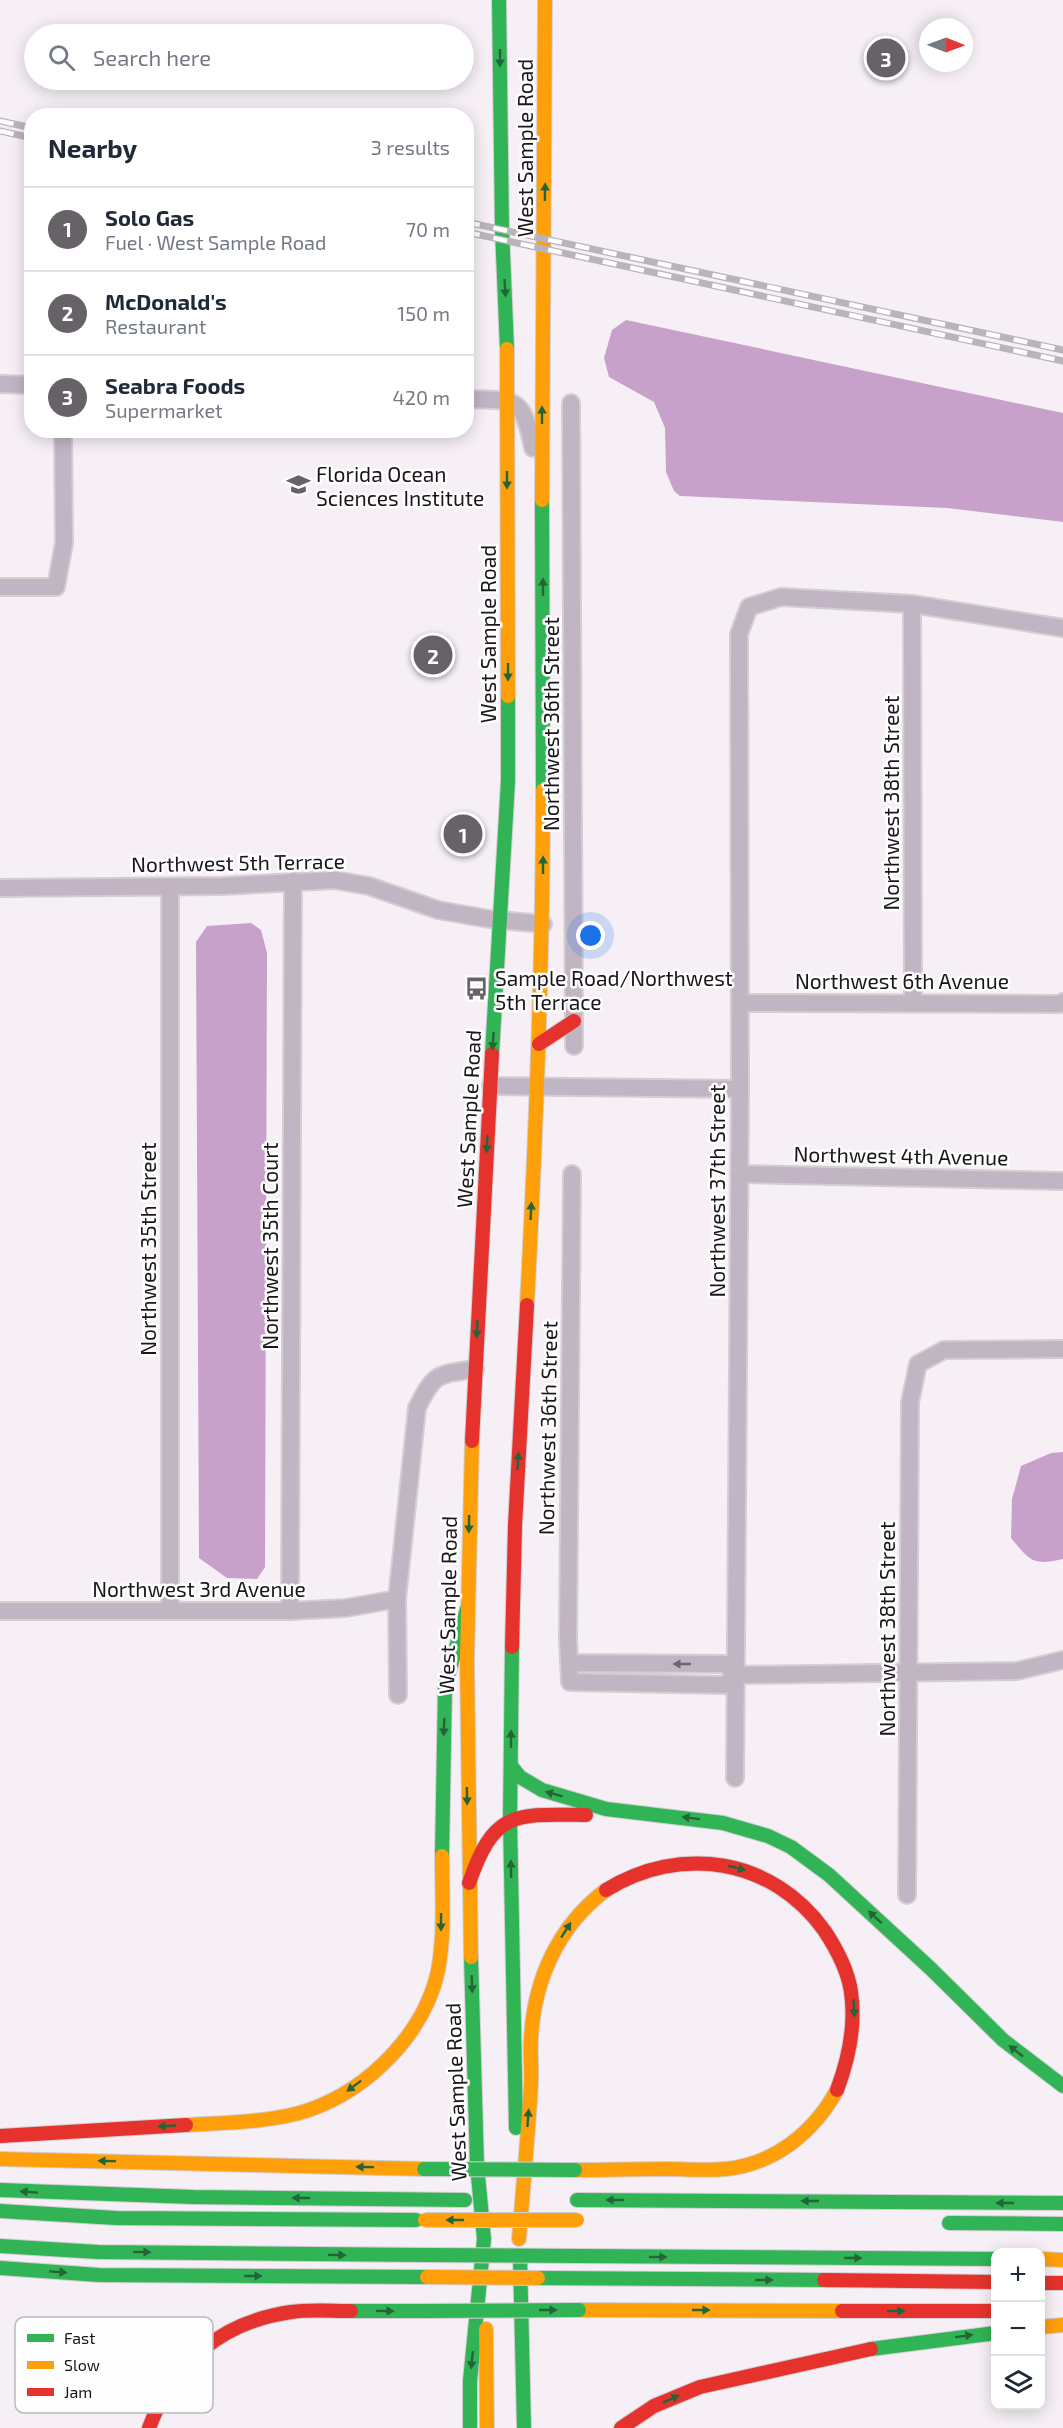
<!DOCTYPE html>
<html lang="en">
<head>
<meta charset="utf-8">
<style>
	:root { --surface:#fff; --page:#f2f2f3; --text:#1f2937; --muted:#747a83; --line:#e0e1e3; --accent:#666267 }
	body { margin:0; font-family:"Exo 2",sans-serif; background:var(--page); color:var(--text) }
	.controls { position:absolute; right:18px; bottom:18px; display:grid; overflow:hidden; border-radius:12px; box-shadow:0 3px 15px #0003 }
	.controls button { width:54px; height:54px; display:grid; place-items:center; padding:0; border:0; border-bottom:2px solid var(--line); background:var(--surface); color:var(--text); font:30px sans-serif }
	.compass { position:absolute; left:919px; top:18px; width:54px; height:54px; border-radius:50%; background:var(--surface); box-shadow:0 3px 15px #0003; rotate:91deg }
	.you { position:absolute; left:591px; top:936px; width:21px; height:21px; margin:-15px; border:4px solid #fff; border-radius:50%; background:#1a73e8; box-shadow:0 0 0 9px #1a73e833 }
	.badge { display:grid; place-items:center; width:39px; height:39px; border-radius:50%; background:var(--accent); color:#fff; font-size:20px; font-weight:700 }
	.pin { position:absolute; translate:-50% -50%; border:3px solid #fff; box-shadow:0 2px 6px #0006 }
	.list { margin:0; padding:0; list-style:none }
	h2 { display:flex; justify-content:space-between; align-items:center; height:78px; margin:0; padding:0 24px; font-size:26px }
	h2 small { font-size:20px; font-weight:400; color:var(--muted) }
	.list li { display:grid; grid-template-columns:39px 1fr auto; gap:18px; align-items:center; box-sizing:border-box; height:84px; padding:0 24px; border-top:2px solid var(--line) }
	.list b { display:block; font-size:22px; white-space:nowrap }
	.list p { margin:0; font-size:20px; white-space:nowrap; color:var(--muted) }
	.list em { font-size:20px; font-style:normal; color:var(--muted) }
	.icon { flex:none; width:33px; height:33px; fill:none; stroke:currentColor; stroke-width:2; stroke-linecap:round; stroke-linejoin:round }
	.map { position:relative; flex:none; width:1063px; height:2428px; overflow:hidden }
	.search { position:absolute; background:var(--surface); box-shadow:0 3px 15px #0003; left:24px; top:24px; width:450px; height:66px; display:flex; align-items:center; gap:15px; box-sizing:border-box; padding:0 21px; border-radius:33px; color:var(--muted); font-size:22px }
	.panel { position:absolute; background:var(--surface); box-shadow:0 3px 15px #0003; left:24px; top:108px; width:450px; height:330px; border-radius:24px }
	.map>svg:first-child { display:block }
	.water { fill:#c8a1cb }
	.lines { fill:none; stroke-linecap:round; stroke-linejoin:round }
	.street-casing { stroke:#d2ced2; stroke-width:20 }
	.fast-casing { stroke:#d2ced2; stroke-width:16 }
	.slow-casing { stroke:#d2ced2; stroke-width:16 }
	.jam-casing { stroke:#d2ced2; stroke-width:16 }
	.street { stroke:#c2b5c3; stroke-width:16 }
	.fast { stroke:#30b455; stroke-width:14 }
	.slow { stroke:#ff9f0a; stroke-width:14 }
	.jam { stroke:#e5322d; stroke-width:14 }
	.rail-casing { stroke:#bab4ba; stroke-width:7 }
	.rail { stroke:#fefefe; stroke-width:4.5; stroke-dasharray:14; stroke-linecap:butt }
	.fast-bridge-casing { stroke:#d2ced2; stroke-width:16; stroke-linecap:butt }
	.slow-bridge-casing { stroke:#d2ced2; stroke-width:16; stroke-linecap:butt }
	.fast-bridge { stroke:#30b455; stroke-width:14 }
	.slow-bridge { stroke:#ff9f0a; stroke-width:14 }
	.oneway { fill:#246438 }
	.oneway2 { fill:#6e656e }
	.labels { text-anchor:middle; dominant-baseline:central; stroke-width:5; stroke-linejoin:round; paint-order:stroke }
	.street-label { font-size:21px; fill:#19151a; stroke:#fefefe }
	.poi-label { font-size:21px; fill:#19151a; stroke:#fefefe; text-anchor:start }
	.key { fill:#fefefe; stroke:#b9b8ba; stroke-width:1.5 }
	.key-label { font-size:16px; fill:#19151a }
</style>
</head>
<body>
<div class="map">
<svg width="1063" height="2428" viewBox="0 0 1063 2428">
	<rect width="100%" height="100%" fill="#f6f0f6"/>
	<path class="water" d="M626,320L1063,413V522L947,508L680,496L674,491L666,472L665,428L654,402L609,377L604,358L612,330Z
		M251,923L261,930L267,953L265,1567L257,1579L227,1578L199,1558L196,942L207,926Z
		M1063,1452V1559C1032,1566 1030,1561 1011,1538L1012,1499L1021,1466L1051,1453Z"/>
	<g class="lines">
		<defs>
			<path id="street" d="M0,384L32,385
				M466,399C515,400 523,396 533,448
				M571,403L574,1046
				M0,587H56L64,543L63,430
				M912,604L913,1002
				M0,888L222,886L335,880L369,886L438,910L489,919L543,924
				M740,1003L1060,1004L1063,1002
				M491,1086L740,1089
				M572,1174L568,1638L570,1682L725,1685L736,1675L1017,1671L1063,1660
				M739,1174L1063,1181
				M0,1611H290L346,1608L397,1599
				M170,1611V887
				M290,1611L293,881
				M569,1663L725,1664L736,1675
				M398,1695L397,1599L417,1408C435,1372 437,1375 475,1369
				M735,1778L740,1089L739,634L749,607L781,597L912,604L1063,628
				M907,1895L910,1402L918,1364L944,1350L1063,1349"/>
			<path id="fast" d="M499,0L502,229L507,349
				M542,500L543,790
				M492,1054L508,781V696
				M512,1647L510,1819L516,2128
				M511,1766L520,1777L542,1790L606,1809L723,1823L768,1836L791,1847L829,1875L930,1968L1003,2040L1063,2086
				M442,1856L445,1686L467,1609
				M471,1957L477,2165L484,2239
				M0,2190L193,2197L465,2200
				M577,2200L1063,2203
				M0,2211L116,2218L416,2220
				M949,2223L1063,2224
				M0,2246L98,2252L427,2255
				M579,2256L996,2259
				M520,2257L524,2428
				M0,2268L99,2275L427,2277
				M538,2278L824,2280
				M351,2311H426
				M871,2349L996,2333
				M470,2428V2381L484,2239"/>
			<path id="slow" d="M507,349L508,696
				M542,500L545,0
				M527,1305C536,1133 543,962 543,790
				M471,1957L467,1659L472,1441
				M186,2125C223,2123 275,2122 309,2110C369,2089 424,2034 438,1971C445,1934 442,1894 442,1856
				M0,2159L424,2169
				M575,2170C606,2170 636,2169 667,2169C687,2169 707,2171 726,2169C775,2164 814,2132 837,2090
				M519,2239C523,2188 528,2136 531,2085C532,2069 530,2054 531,2039C534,1980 558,1926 606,1890
				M1040,2259L1063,2260
				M579,2310L842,2311
				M1040,2327L1063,2325
				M486,2329L487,2428"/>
			<path id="jam" d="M539,1044L574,1021
				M472,1441L492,1054
				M512,1647L515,1526L527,1305
				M469,1883C494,1810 515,1814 586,1815
				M606,1890C681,1844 772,1858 824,1930C836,1948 848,1970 851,1992C856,2026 849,2058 837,2090
				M0,2136L186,2125
				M824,2280L996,2282
				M1040,2283H1063
				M842,2311H996
				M149,2428C173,2363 221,2322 291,2312C310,2309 331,2311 351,2311
				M621,2428L654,2406L700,2387L871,2349"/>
		</defs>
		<use href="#street" class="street-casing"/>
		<use href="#fast" class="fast-casing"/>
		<use href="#slow" class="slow-casing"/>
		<use href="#jam" class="jam-casing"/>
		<use href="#street" class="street"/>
		<use href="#fast" class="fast"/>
		<use href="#slow" class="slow"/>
		<use href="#jam" class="jam"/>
		<defs>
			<path id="rail" d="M0,121L32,128
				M0,131L32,138
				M466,222L1063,350
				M466,232L1063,361"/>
		</defs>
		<use href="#rail" class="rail-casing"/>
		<use href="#rail" class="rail"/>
		<defs>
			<path id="fast-bridge" d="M424,2169L575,2170
				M427,2255L579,2256
				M426,2311L579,2310"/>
			<path id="slow-bridge" d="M425,2220H577
				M427,2277L538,2278"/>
		</defs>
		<use href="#fast-bridge" class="fast-bridge-casing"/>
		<use href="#slow-bridge" class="slow-bridge-casing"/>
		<use href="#fast-bridge" class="fast-bridge"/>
		<use href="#slow-bridge" class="slow-bridge"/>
	</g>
	<defs><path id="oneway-solid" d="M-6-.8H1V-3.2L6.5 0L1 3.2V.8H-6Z" transform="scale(1.5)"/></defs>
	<g class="oneway">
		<use href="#oneway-solid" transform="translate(500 58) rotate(90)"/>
		<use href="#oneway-solid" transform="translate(545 192) rotate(-89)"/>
		<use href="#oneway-solid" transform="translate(505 288) rotate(87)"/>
		<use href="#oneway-solid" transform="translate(542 415) rotate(-90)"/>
		<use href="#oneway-solid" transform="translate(507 480) rotate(90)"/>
		<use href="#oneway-solid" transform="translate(543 587) rotate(-90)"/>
		<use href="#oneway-solid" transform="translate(508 672) rotate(90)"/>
		<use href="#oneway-solid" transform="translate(543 865) rotate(-90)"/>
		<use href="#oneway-solid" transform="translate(493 1041) rotate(94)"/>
		<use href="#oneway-solid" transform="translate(487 1144) rotate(93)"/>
		<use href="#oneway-solid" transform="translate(531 1211) rotate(-87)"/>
		<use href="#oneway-solid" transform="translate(477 1329) rotate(93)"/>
		<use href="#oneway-solid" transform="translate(518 1461) rotate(-87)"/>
		<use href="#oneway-solid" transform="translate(469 1524) rotate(91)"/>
		<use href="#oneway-solid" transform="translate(444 1727) rotate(92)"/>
		<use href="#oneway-solid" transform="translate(511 1739) rotate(-90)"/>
		<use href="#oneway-solid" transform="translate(554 1794) rotate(-165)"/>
		<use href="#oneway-solid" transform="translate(467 1796) rotate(89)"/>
		<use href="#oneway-solid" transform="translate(691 1818) rotate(-173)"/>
		<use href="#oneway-solid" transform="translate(737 1868) rotate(15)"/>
		<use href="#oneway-solid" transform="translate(511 1869) rotate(-91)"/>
		<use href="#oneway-solid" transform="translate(875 1917) rotate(-137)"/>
		<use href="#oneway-solid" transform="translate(441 1922) rotate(90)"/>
		<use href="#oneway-solid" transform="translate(566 1930) rotate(-57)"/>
		<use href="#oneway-solid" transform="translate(472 1984) rotate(88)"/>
		<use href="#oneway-solid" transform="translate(854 2008) rotate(87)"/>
		<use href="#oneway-solid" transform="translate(1016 2051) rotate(-142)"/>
		<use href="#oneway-solid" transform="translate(354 2086) rotate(143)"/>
		<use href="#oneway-solid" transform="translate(528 2118) rotate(-86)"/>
		<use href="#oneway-solid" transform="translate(167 2126) rotate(177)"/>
		<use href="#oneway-solid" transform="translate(107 2161) rotate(-179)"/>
		<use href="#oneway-solid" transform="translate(365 2167) rotate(-179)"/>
		<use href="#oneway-solid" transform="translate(29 2192) rotate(-176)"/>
		<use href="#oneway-solid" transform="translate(301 2198) rotate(-180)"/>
		<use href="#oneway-solid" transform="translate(615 2200) rotate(-180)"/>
		<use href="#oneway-solid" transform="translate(810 2201) rotate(-180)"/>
		<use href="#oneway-solid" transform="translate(1005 2203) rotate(-180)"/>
		<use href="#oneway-solid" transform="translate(455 2220) rotate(-180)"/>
		<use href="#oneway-solid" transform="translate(142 2252) rotate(1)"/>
		<use href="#oneway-solid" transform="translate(337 2255) rotate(1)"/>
		<use href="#oneway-solid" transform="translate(658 2257)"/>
		<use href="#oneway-solid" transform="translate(853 2258)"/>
		<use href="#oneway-solid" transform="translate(58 2272) rotate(4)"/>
		<use href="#oneway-solid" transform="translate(253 2276)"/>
		<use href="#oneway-solid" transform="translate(764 2280)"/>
		<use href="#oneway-solid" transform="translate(548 2310)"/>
		<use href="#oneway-solid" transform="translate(701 2310)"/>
		<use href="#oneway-solid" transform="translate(385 2311) rotate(1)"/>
		<use href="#oneway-solid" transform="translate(896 2311)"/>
		<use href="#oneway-solid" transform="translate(964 2336) rotate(-7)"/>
		<use href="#oneway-solid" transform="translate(472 2360) rotate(96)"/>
		<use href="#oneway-solid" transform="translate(671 2399) rotate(-24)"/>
	</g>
	<use class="oneway2" href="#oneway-solid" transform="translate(682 1664) rotate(180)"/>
	<defs>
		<symbol id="school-bare" viewBox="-9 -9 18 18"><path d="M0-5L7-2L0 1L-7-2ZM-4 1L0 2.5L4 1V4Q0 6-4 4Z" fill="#666267" stroke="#fefefe" stroke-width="2.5" paint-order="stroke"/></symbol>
		<symbol id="bus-bare" viewBox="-9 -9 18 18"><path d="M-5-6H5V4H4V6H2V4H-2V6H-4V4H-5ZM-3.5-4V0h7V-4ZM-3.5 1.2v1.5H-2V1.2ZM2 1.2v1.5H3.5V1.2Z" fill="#666267" stroke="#fefefe" stroke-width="2.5" paint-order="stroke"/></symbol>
	</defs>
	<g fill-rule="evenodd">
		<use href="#school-bare" x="282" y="468" width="33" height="33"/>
		<use href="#bus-bare" x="460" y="972" width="33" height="33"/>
	</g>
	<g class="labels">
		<g class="street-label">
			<text transform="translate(524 148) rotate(-90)">West Sample Road</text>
			<text transform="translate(487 634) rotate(-90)">West Sample Road</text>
			<text transform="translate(550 724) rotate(-90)">Northwest 36th Street</text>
			<text transform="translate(890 803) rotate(-90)">Northwest 38th Street</text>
			<text transform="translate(238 862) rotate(-1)">Northwest 5th Terrace</text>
			<text x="902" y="980">Northwest 6th Avenue</text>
			<text transform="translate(468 1119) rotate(-87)">West Sample Road</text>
			<text transform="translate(901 1155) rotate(1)">Northwest 4th Avenue</text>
			<text transform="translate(716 1191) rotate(-90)">Northwest 37th Street</text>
			<text transform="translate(269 1246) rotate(-90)">Northwest 35th Court</text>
			<text transform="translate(147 1249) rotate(-90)">Northwest 35th Street</text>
			<text transform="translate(547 1428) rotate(-89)">Northwest 36th Street</text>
			<text x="199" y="1588">Northwest 3rd Avenue</text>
			<text transform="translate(447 1605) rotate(-89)">West Sample Road</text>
			<text transform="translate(886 1629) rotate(-90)">Northwest 38th Street</text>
			<text transform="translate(455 2092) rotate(-92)">West Sample Road</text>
		</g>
		<g class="poi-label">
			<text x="316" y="473">Florida Ocean<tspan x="316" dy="24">Sciences Institute</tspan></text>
			<text x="495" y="977">Sample Road/Northwest<tspan x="495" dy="24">5th Terrace</tspan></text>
		</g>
	</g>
	<rect x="15" y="2317" width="198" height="96" rx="9" class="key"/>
	<rect x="27" y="2334" width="27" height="8" fill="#30b455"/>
	<rect x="27" y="2361" width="27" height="8" fill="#ff9f0a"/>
	<rect x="27" y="2388" width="27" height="8" fill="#e5322d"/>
	<g class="key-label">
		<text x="64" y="2344">Fast</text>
		<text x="64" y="2371">Slow</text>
		<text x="64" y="2398">Jam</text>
	</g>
</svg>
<div class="controls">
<button>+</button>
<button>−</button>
<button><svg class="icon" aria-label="layers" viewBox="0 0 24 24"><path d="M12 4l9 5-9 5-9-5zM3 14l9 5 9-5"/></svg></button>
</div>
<svg class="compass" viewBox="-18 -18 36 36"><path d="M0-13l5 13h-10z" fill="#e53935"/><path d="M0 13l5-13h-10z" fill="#747a83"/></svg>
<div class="you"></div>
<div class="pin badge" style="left:463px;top:834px">1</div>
<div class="pin badge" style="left:433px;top:655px">2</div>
<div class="pin badge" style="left:886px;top:58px">3</div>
<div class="search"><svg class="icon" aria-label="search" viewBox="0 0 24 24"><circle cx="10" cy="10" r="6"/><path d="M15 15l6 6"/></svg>Search here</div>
<section class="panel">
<h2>Nearby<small>3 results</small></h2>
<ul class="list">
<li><span class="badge">1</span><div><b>Solo Gas</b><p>Fuel · West Sample Road</p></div><em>70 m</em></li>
<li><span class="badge">2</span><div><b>McDonald's</b><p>Restaurant</p></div><em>150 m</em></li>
<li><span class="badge">3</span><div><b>Seabra Foods</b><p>Supermarket</p></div><em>420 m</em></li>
</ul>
</section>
</div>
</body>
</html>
